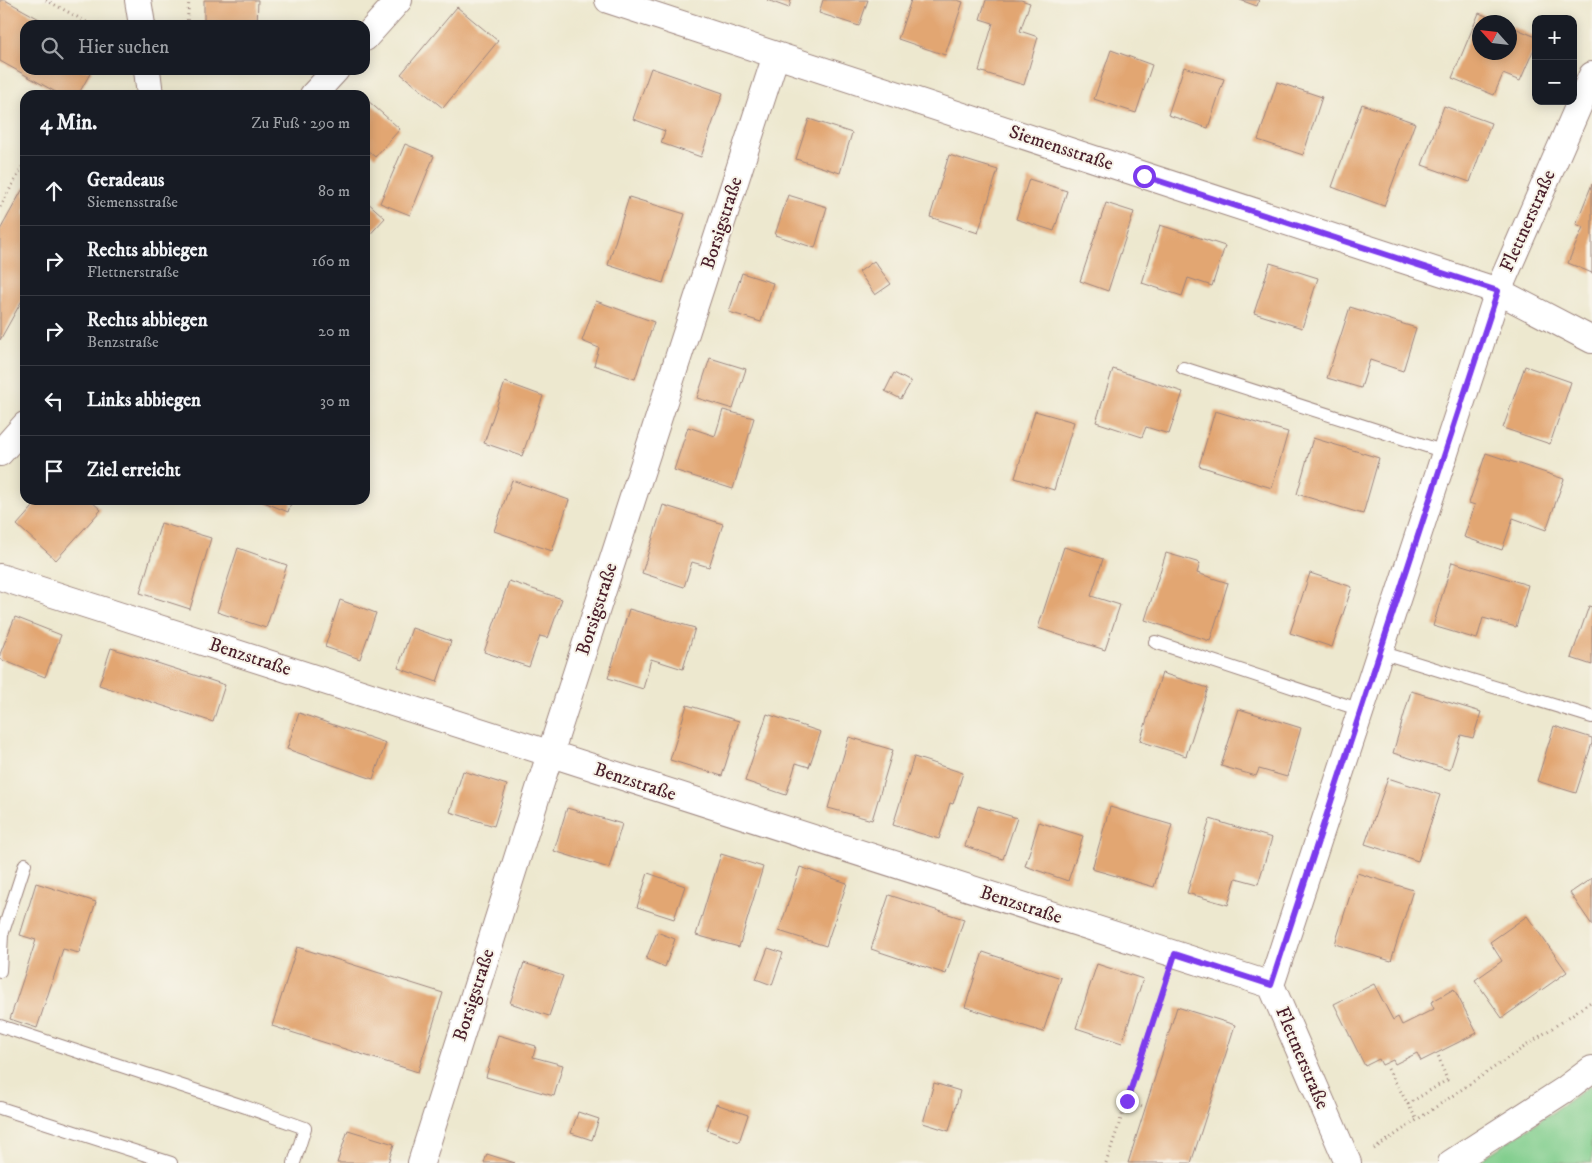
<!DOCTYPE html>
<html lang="de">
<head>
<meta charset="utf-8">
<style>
	:root { --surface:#171b24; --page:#242831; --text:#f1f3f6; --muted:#9ea1a6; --line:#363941 }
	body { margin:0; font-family:"IM FELL DW Pica",serif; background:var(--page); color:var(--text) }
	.controls { position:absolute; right:15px; top:15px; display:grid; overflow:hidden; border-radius:10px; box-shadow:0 2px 12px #0003 }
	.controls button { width:45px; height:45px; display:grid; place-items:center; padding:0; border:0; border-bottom:1px solid var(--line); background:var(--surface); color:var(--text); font:25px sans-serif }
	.compass { position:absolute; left:1472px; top:15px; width:45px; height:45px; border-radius:50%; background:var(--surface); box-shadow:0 2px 12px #0003; rotate:297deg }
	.stop { position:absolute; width:15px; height:15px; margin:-11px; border:4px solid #7c3aed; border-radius:50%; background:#fff }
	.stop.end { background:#7c3aed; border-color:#fff; box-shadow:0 1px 5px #0008 }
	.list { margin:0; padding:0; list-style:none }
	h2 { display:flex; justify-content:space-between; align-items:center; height:65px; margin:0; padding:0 20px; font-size:21px }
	h2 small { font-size:16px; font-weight:400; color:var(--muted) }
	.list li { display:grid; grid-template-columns:32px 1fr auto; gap:15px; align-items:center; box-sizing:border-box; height:70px; padding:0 20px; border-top:1px solid var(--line) }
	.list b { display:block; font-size:19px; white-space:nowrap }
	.list p { margin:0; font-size:16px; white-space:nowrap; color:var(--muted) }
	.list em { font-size:16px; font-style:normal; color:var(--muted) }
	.icon { flex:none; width:28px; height:28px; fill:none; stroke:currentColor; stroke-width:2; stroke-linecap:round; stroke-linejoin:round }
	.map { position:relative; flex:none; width:1592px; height:1163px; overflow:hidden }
	.search { position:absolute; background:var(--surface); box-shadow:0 2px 12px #0003; left:20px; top:20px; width:350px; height:55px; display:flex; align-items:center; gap:12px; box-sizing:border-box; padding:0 18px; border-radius:15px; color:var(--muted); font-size:19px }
	.panel { position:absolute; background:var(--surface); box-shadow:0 2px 12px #0003; left:20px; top:90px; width:350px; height:415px; border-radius:15px }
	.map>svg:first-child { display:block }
	.green { fill:#81ce8d; stroke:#66765c }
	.building { fill:#e2a672 }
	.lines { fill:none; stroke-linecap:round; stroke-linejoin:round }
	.service-casing { stroke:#9c847d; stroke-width:14 }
	.minor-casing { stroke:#9c847d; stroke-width:28 }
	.path { stroke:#9c847d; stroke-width:3; stroke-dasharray:1 4; stroke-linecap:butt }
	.service { stroke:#fff; stroke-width:12 }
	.minor { stroke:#fff; stroke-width:26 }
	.route { stroke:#7c3aed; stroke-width:6 }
	.labels { text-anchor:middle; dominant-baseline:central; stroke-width:4; stroke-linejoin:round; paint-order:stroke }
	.street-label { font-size:19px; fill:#4a1f2b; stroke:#f7f3e8 }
</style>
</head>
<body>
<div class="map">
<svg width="1592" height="1163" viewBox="0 0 1592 1163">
	<rect width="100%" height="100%" fill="#f7f3e8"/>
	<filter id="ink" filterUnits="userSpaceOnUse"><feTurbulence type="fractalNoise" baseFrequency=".02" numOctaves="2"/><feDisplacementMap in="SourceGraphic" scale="10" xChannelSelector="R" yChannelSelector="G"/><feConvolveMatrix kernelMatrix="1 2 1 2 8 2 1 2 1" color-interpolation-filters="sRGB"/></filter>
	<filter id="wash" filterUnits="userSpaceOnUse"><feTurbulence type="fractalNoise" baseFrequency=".0096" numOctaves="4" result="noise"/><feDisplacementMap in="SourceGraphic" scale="20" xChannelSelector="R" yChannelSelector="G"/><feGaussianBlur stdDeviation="1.12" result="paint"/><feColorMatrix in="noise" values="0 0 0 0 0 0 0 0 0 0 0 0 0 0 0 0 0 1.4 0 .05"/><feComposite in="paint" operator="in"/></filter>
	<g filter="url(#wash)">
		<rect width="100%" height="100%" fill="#ede8cf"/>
		<path class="green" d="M1592,1084V1163H1476L1559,1108Z"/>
		<g id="blocks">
			<path class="building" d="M0,0H5L50,25H25V70H92L78,95H61L0,61Z
				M204,0H258L257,25H204Z
				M767,0H791L789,8Z
				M823,0H868L859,26L819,13Z
				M911,0H957L963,2L945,55L898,39Z
				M986,0H1021L1030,3L1020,31L1038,37L1024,85L979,71L993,23L980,19Z
				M1240,0H1259L1257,6Z
				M457,7L498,41L443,108L401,74Z
				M1479,13L1501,22H1480V52H1510V26L1536,37V44L1520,81L1503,74L1494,95L1452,78Z
				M1111,50L1152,65L1136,113L1094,99Z
				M1184,67L1224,79L1208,128L1168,115Z
				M651,68L723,93L701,157L661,143L665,131L633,119Z
				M1277,82L1322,97L1303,155L1258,140Z
				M367,100L400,129L375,157L365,148V103Z
				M1362,104L1415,123L1384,206L1332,187Z
				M1444,106L1491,123L1470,182L1422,165Z
				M809,119L852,133L840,173L796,159Z
				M405,144L434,156L410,215L380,203Z
				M949,155L998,170L978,233L930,217Z
				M1029,179L1067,191L1054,231L1016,219Z
				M1592,184V273L1568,263L1583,227L1576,224Z
				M25,185V295L0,340V230Z
				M788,195L827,207L815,248L775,235Z
				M629,197L685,214L663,283L608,265Z
				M365,200L385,218L365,240Z
				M1106,203L1134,212L1108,291L1080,281Z
				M1160,225L1225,246L1212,286L1188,278L1182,296L1142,283Z
				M874,261L891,284L875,295L859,272Z
				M1270,263L1318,278L1302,328L1254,313Z
				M742,273L773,283L761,322L729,312Z
				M596,301L654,322L635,379L594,365L599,348L582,341Z
				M1350,307L1416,328L1403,371L1370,360L1361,388L1327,378Z
				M710,358L746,369L733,409L697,398Z
				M1525,366L1571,382L1550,444L1503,428Z
				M1113,369L1183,392L1169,434L1146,427L1142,437L1096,422Z
				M894,373L911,382L901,399L885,391Z
				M505,382L543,396L522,456L484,443Z
				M723,410L754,418L733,489L674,470L688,427L715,436Z
				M1035,411L1074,422L1054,490L1015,478Z
				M1215,411L1288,432L1272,488L1199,466Z
				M1313,438L1379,458L1363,514L1297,494Z
				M1486,453L1564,479L1546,530L1513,518L1502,550L1464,537L1475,505L1469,503Z
				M512,480L569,500L552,551L494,531Z
				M39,500H90L101,510L56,560L17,525Z
				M259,500H292L288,512Z
				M663,505L723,524L709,567L692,562L684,587L642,573Z
				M161,523L211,538L190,609L140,593Z
				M1064,547L1103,559L1091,596L1120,605L1105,650L1038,628Z
				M238,548L287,565L266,628L217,612Z
				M1166,553L1200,563L1197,573L1228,583L1210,641L1145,620Z
				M1452,562L1528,585L1516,627L1483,618L1477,639L1433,626Z
				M1310,573L1352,587L1332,647L1290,633Z
				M509,581L562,599L548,638L540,636L529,667L484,652Z
				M340,600L376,613L360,659L325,647Z
				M1589,606L1592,607V665L1571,658Z
				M629,609L695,628L683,669L651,659L643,689L608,678Z
				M15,617L61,635L45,677L0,659V654Z
				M412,628L451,641L437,682L398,668Z
				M111,648L225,685L213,722L99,685Z
				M1162,673L1208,688L1186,756L1140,741Z
				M1411,691L1481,712L1473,738L1461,735L1450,770L1393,753Z
				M687,705L739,721L722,776L670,760Z
				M1239,709L1301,728L1287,777L1259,769L1256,776L1221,766Z
				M299,713L386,743L373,779L287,749Z
				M767,714L821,732L809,767L796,763L786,795L745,781Z
				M1554,726L1592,738V743L1576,793L1537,781Z
				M849,737L893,750L872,820L828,808Z
				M914,757L963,773L953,804L950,803L939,839L893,825Z
				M463,771L507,785L494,826L450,812Z
				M1388,778L1440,795L1418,861L1365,844Z
				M978,806L1017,818L1003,859L965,846Z
				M1110,807L1172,825L1154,887L1092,869Z
				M567,808L622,824L609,868L554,851Z
				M1210,819L1272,838L1258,884L1236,878L1228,905L1187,893Z
				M1039,822L1083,836L1068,881L1025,866Z
				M721,854L763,867L739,947L696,935Z
				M800,867L847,883L826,946L779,931Z
				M648,873L685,886L674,919L637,907Z
				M1357,873L1413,890L1391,961L1335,944Z
				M1592,878V925L1570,893Z
				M36,883L96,902L79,953L63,949L37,1028L10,1019L36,940L20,935Z
				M889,895L964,919L946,974L871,949Z
				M1527,916L1567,972L1502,1018L1475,980L1502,961L1490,942Z
				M657,932L675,939L665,967L646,959Z
				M297,947L443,993L418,1072L272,1026Z
				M768,948L783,953L772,985L756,979Z
				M983,952L1061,978L1043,1032L965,1007Z
				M524,963L563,976L549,1016L510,1003Z
				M1097,964L1143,979L1122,1043L1076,1028Z
				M1374,984L1393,1020L1398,1017L1402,1025L1434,1009L1431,1002L1454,989L1477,1033L1421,1061L1417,1053L1395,1064L1393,1060L1382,1065L1379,1059L1365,1066L1334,1004Z
				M1177,1007L1235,1025L1216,1085L1191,1163H1128Z
				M498,1035L536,1046L533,1057L563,1065L554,1096L486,1077Z
				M934,1083L960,1091L949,1131L923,1123Z
				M716,1104L748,1115L739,1142L707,1130Z
				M578,1112L599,1119L592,1140L571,1133Z
				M348,1130L394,1144L388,1163H337Z
				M487,1154L515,1163H484Z"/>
		</g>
	</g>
	<g filter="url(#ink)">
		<use href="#blocks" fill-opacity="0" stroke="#9c847d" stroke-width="1"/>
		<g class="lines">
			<defs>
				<path id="service" d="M1183,368L1445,452
					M1155,642L1361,710
					M1380,652L1592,717
					M0,971L2,935L25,864
					M0,1026L246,1107L305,1128L294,1163
					M0,1108L171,1163"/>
				<path id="minor" d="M138,0L142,25
					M608,0L1498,291L1592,340
					M365,38L399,0
					M147,70L150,95
					M313,95L336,70
					M0,453L25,425
					M0,577L1271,985
					M421,1163L550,754L776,55
					M1348,1163L1271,985L1498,291L1592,75
					M1451,1163L1564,1090L1592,1069"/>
			</defs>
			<use href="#service" class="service-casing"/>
			<use href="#minor" class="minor-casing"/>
			<path class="path" d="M46,0L92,25
				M187,25L189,0
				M0,207L25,162
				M1388,1069L1417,1120
				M1127,1101L1142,1107
				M1408,1104L1447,1080L1438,1055
				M1374,1149L1592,1001
				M1106,1163L1167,981"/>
			<use href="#service" class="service"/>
			<use href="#minor" class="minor"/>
		</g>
	</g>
	<g class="lines" filter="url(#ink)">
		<path class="route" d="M1127,1101L1175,954L1271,985L1498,291L1144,176"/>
	</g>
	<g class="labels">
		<g class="street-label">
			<text transform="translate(1061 148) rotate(18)">Siemensstraße</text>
			<text transform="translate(1528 221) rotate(-66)">Flettnerstraße</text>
			<text transform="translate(722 223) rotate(-72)">Borsigstraße</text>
			<text transform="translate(597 609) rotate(-72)">Borsigstraße</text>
			<text transform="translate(250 657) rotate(18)">Benzstraße</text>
			<text transform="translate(635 782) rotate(18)">Benzstraße</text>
			<text transform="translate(1021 905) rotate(18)">Benzstraße</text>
			<text transform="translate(474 995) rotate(-72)">Borsigstraße</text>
			<text transform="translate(1302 1058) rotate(67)">Flettnerstraße</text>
		</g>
	</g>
</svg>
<div class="controls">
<button>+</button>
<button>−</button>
</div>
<svg class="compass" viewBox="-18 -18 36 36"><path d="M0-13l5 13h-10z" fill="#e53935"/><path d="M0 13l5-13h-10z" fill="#9ea1a6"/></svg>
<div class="stop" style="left:1144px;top:176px"></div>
<div class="stop end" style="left:1127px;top:1101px"></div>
<div class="search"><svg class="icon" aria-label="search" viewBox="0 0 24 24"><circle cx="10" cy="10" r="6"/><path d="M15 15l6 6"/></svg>Hier suchen</div>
<section class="panel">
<h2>4 Min.<small>Zu Fuß · 290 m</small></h2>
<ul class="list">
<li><svg class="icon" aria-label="ahead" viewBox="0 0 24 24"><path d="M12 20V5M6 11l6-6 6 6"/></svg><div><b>Geradeaus</b><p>Siemensstraße</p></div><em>80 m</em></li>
<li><svg class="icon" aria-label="right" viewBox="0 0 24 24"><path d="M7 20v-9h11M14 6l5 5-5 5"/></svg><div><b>Rechts abbiegen</b><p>Flettnerstraße</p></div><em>160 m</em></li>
<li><svg class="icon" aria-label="right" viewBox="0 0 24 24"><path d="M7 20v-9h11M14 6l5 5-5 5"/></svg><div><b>Rechts abbiegen</b><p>Benzstraße</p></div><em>20 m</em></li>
<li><svg class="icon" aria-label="left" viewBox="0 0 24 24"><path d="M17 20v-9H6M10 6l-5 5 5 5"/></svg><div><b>Links abbiegen</b></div><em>30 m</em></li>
<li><svg class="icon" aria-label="arrive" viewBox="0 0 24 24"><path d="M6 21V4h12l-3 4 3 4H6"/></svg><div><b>Ziel erreicht</b></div></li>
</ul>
</section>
</div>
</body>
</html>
